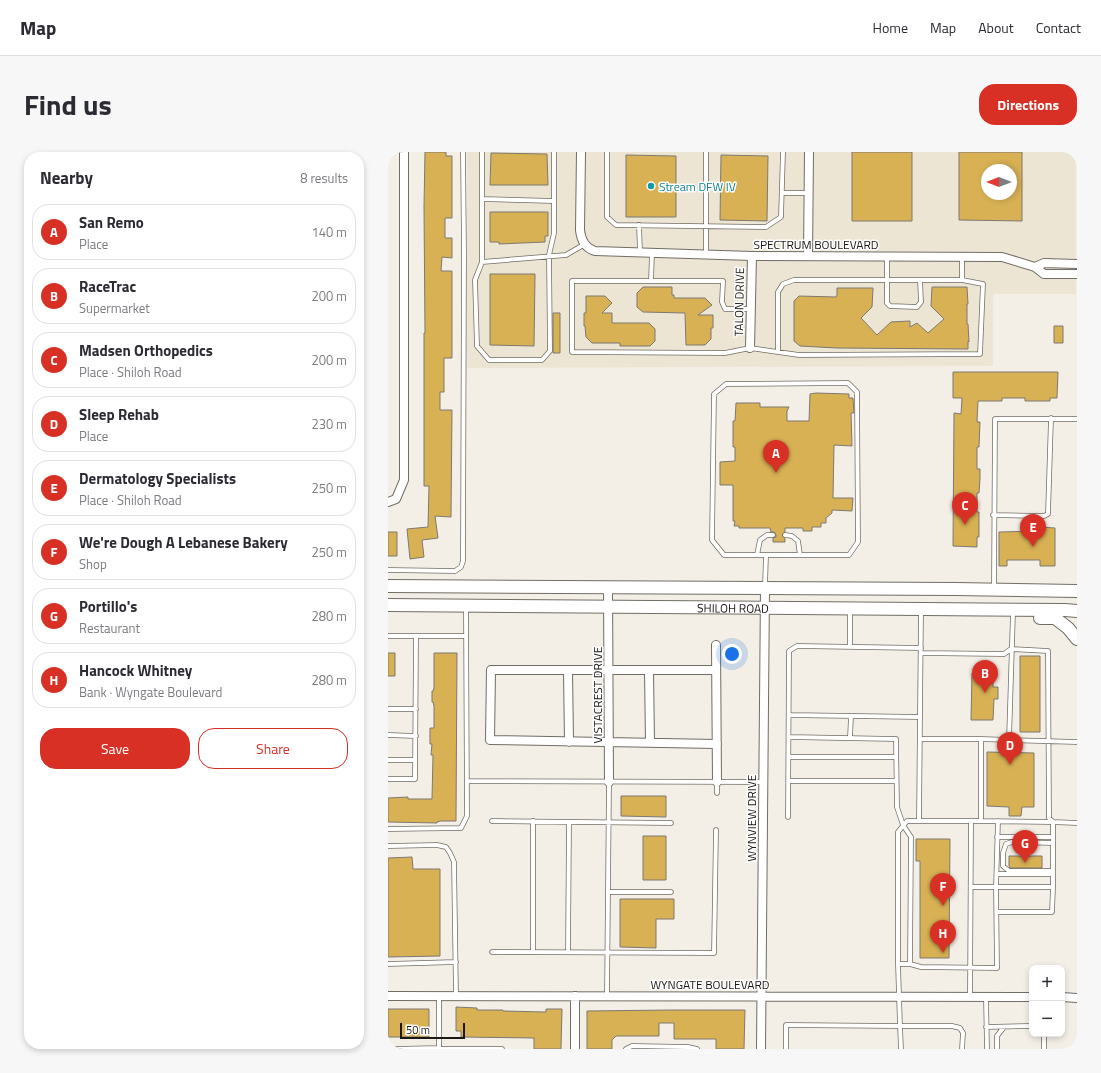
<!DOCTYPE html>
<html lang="en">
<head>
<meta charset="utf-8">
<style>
	:root { --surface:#fff; --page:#f7f7f7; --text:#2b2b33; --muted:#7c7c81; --line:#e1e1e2; --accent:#d93025 }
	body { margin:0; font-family:"Titillium Web",sans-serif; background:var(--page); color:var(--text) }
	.controls { position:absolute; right:12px; bottom:12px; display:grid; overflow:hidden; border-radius:8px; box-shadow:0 2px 6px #0003 }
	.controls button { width:36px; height:36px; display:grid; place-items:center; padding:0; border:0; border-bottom:1px solid var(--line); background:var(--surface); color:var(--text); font:20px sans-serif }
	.compass { position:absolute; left:593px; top:12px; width:36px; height:36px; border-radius:50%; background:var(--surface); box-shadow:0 2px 6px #0003; rotate:270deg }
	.scale { position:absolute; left:12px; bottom:10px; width:65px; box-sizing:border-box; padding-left:4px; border:2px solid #1a1815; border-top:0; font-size:11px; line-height:14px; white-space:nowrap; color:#1a1815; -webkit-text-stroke:3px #fff; paint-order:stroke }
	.you { position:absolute; left:344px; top:502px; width:14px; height:14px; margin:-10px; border:3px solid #fff; border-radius:50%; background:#1a73e8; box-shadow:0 0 0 6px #1a73e833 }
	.badge { display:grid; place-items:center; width:26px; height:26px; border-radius:50%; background:var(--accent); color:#fff; font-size:13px; font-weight:700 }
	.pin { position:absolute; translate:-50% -33px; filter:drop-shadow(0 1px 2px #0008) }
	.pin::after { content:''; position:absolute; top:21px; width:14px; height:12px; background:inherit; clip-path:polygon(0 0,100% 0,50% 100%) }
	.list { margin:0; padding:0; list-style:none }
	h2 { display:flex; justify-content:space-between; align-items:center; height:52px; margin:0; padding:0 16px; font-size:17px }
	h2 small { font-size:13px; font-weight:400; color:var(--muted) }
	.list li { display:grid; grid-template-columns:26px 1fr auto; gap:12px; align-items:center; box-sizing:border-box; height:56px; margin:0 8px 8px; padding:0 8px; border:1px solid var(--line); border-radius:16px }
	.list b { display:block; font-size:15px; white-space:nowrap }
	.list p { margin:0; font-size:13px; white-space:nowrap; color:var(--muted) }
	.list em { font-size:13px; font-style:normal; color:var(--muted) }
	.actions { display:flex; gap:8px; padding:12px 16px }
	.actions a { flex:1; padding:9px 0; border:1px solid var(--accent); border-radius:16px; text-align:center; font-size:14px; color:var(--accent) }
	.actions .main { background:var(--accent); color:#fff }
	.map { position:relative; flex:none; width:689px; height:897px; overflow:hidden; border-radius:16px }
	header { display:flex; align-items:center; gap:24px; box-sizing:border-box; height:56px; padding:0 20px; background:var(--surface); border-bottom:1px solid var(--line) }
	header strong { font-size:19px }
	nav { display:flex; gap:22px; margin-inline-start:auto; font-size:14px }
	.intro { display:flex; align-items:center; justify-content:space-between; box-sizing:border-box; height:96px; padding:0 24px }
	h1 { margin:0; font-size:28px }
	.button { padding:10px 18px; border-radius:16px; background:var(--accent); color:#fff; font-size:14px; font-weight:700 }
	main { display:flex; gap:24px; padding:0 24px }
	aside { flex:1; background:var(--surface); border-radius:16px; box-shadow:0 2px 6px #0003 }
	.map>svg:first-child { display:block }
	.built { fill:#ece5d4; fill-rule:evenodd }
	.building { fill:#d8b154; stroke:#7d7971; fill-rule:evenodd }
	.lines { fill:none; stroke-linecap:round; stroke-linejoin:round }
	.lane-casing { stroke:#706d64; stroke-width:5.5 }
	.street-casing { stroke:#706d64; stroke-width:10 }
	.secondary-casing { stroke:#706d64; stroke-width:14 }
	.lane { stroke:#fff; stroke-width:4 }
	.street { stroke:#fff; stroke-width:8 }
	.secondary { stroke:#fff; stroke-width:12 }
	.culture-dot { fill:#0f9aa8; stroke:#fff; stroke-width:1.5 }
	.labels { text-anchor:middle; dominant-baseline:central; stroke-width:3; stroke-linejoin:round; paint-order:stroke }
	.culture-label { font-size:12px; fill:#0d838f; stroke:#fff; text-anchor:start }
	.street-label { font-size:12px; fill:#1a1815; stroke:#fff }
</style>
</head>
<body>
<header>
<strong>Map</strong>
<nav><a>Home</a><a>Map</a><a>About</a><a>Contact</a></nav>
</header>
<div class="intro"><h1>Find us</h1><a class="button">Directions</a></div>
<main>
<aside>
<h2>Nearby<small>8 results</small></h2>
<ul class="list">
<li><span class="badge">A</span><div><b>San Remo</b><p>Place</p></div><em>140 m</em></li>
<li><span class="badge">B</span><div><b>RaceTrac</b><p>Supermarket</p></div><em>200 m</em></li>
<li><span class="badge">C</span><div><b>Madsen Orthopedics</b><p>Place · Shiloh Road</p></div><em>200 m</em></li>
<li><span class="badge">D</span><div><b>Sleep Rehab</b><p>Place</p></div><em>230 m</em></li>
<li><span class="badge">E</span><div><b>Dermatology Specialists</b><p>Place · Shiloh Road</p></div><em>250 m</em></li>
<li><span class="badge">F</span><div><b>We're Dough A Lebanese Bakery</b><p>Shop</p></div><em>250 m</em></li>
<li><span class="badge">G</span><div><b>Portillo's</b><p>Restaurant</p></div><em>280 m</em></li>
<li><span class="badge">H</span><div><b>Hancock Whitney</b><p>Bank · Wyngate Boulevard</p></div><em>280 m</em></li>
</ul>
<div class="actions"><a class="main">Save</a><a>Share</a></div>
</aside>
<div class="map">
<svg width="689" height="897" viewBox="0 0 689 897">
	<rect width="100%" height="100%" fill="#f4efe6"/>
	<path class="built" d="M79,0H688V142H605V214L79,216ZM599,18H623V42H599Z"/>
	<path class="building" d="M37,0H58V4H64V66H57V86H64V106L54,105L53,119H64V206H56V240H52V258H64L63,365L47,364L50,386L34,388L36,405L22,407L19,377L40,375L41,334H36V181H37L36,54Z
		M464,0H524V69H464Z
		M571,0H634V69L571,68ZM599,18H623V42H599Z
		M103,1L159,2L160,33H102Z
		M238,3L288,4V65H238Z
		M333,3L380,4L379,69L332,68Z
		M102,60H160V84H157V90L111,92V90H102Z
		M102,122H147L146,194L102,193Z
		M255,135H284V143H286V146H317L324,153L310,163H325V176H323V187L317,193H298L297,161L255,160L249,155V141Z
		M544,135H579L580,152H579V172H580L581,190L580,189V197L449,196L412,194L406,189V149L411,144L448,145L449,143V136H485L484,155L473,166L489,183L503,170L522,169V175L529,171L540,181L556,167L543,154Z
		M198,144H217L224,151L214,161H224V171H261L267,177V189L262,194H232V191H204L198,185L197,174H196V161H198Z
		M165,161H172V201H165Z
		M666,174H675V191H666Z
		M565,220H670L669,246H662V249H637V246H614V249H590L589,270H592L591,295H589V317H592V326L591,341H589V360H591V385H589V395L565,394L566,261L573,262L574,246H565Z
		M428,241L461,242V246H465L466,261H463L464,294L446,293L445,346H465L464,359L444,358V361L438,366V371H433V375H424V379H415V376H397V380L394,383L397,387V390H385V386L388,385V383L386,380H383L382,376H351V374H346L347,369H345V333H332V310L347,309V295H345V269H347L348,251H372V255H401L399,259V269H421L422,242Z
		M652,375L667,376V414H652V408H619V414H611V380L652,379Z
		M0,380H9V404H0Z
		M0,501H7V524H0Z
		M46,501H69L68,669H53L49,670V671L0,670V646L20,645V647H44L45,603H43L44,592H42V576H46V554L45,550H44V539H45L46,536Z
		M632,504H652V580H632Z
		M589,517H601V521H605V535H610V547H606L605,568H583L584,521H589Z
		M599,600L646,601V655H634L633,664H621V655L599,654Z
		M233,644H278V665L233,664Z
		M255,684H278V728H255Z
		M528,687H562L561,806H532V709H528Z
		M621,704H654V716H622L621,714Z
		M24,705L25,717H52V804L0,805V706Z
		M232,747H286V767H268V796L232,795Z
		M68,855L89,856V858H115V859L158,860V857H174L173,897H146V886L73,885V879H68Z
		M0,857H41V885H0Z
		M282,858H357L356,897H328V887H286V871H271V884H228L224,888V897H199V859Z"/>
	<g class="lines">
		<defs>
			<path id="lane" d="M94,0V110
				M166,0V81L161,103L162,199L154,208H101L89,194L87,128L94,110L178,103L197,92
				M219,0V65L228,73L378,75L393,65L395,0
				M318,0V102
				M394,41H420
				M94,47L166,49
				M251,73L252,100
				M499,105V151L502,154L529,155L533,150L532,128
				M263,129L264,101
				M363,157H337L334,150L335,129H184V200L337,201L362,196L411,203L592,202L595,132L574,128V105
				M390,200V140L395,132L406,128H574
				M605,363L656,364L660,362L663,266
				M397,383L404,384L410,389L412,403
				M369,403L372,388L379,383H385
				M0,418L67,419L73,415L75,409L76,101L75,0
				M377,434L378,403H336L324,388L326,242L338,232L460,231L469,240L470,390L461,403H378
				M606,436L607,267H689
				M462,457V495
				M625,460L621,588L689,590
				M0,484H78
				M533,501L616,502L623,497L660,499L661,666L665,670L689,671
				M0,557H28
				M401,563L532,565
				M0,583L28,584
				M401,585L508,587L509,655L515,673L523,685L522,812H510
				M462,586L463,564
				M532,587H593
				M621,588L593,587V669L665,670V735
				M401,605H508
				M0,608H27
				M0,627H27L28,484
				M79,629L376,630
				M401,629H508
				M329,641V630
				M400,665L401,499L409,494L533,496
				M104,669L283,671
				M145,669V800
				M531,669L533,458
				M0,677L73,676L79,664L78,455
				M609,685H665
				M0,694L49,693L58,695L62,701L66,710L68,844
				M665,719H621L615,714V701L618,692L624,690L665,691
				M609,722H665
				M220,740H283
				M609,760H664L665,735H608L610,669
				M104,800L326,801L328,678
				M180,800L181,670
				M0,812L68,810
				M522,812L533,815L609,816L608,735H583
				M219,844L221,630
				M582,845L583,669
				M598,845L599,897
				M598,875L644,874
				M656,882V897
				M7,897L51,896V844
				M51,897H114
				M238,897L244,894L300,895L309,897
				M398,897V873L512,874L510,812V680L519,669H593
				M513,897L512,874H564L572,876L575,881L574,897
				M609,897V884L616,875"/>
			<path id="street" d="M193,0L192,78C193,88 197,96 207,99L364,104L614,105L647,115L656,122H689
				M420,104L421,0
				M647,115L656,111L689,112
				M362,196L364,104
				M0,350L8,347L16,328V0
				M220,435L221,630
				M328,493L329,630
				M328,518H103L102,588L329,592
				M180,519L181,590
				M261,519L262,591
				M0,844L644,845
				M674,845L689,846
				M187,897V844
				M373,897L377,436"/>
			<g id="secondary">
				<path d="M0,434L567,437L689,439"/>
				<path id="s1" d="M0,453L677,458L689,459"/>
				<path d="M652,466H667L680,476L689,487"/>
			</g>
		</defs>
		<use href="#lane" class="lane-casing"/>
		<use href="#street" class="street-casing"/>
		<use href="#secondary" class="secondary-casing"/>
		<use href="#lane" class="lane"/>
		<use href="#street" class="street"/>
		<use href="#secondary" class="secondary"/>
	</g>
	<circle class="culture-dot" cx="263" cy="34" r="4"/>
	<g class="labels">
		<g class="culture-label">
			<text x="271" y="34">Stream DFW IV</text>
		</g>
		<g class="street-label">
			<text x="428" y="92">SPECTRUM BOULEVARD</text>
			<text transform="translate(351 150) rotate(-89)">TALON DRIVE</text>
			<text stroke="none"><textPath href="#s1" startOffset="345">SHILOH ROAD</textPath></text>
			<text transform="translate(209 543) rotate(-90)">VISTACREST DRIVE</text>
			<text transform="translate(363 666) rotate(-90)">WYNVIEW DRIVE</text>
			<text x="322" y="832">WYNGATE BOULEVARD</text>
		</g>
	</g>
</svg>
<div class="controls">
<button>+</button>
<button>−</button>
</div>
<svg class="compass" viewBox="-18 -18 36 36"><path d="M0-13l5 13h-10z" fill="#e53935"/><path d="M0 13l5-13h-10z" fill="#7c7c81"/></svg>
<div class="scale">50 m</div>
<div class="you"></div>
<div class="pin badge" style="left:388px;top:321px">A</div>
<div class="pin badge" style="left:597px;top:541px">B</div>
<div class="pin badge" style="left:577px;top:373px">C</div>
<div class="pin badge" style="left:622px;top:613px">D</div>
<div class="pin badge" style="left:645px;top:395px">E</div>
<div class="pin badge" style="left:555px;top:754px">F</div>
<div class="pin badge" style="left:637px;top:711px">G</div>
<div class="pin badge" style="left:555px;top:801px">H</div>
</div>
</main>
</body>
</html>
